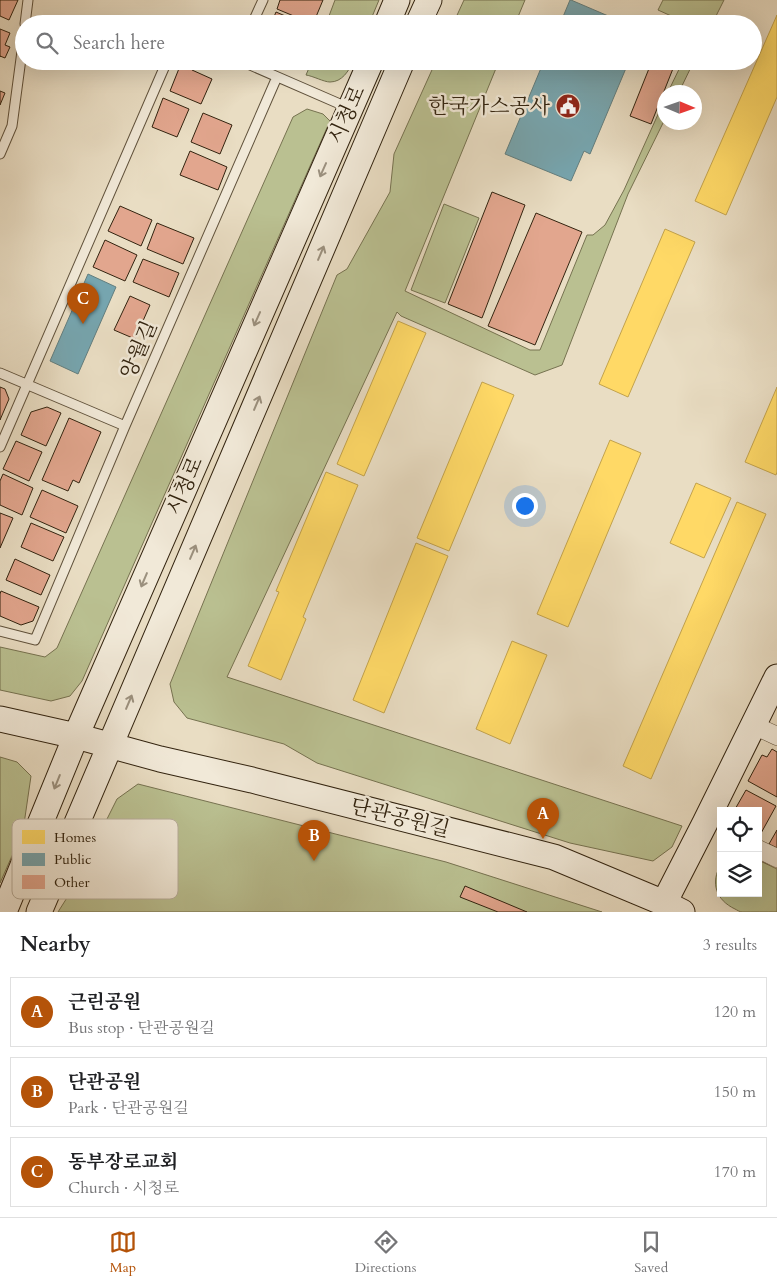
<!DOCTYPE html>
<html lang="en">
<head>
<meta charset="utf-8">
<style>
	:root { --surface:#fff; --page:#f2f2f2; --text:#202124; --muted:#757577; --line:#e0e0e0; --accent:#b45309 }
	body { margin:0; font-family:Cardo,"Noto Serif KR",serif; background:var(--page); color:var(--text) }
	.controls { position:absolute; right:15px; bottom:15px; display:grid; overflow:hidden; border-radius:0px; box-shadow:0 5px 20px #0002 }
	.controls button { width:45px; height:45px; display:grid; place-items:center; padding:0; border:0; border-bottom:1px solid var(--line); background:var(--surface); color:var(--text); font:25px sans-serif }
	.compass { position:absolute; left:657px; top:85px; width:45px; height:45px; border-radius:50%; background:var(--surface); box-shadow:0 5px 20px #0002; rotate:92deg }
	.you { position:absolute; left:524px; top:505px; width:18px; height:18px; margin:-12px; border:4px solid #fff; border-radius:50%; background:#1a73e8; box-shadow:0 0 0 8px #1a73e833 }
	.badge { display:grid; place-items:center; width:32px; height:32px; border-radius:50%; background:var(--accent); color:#fff; font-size:16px; font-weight:700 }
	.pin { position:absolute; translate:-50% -41px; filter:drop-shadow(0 1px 2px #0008) }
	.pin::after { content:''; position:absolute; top:26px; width:18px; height:15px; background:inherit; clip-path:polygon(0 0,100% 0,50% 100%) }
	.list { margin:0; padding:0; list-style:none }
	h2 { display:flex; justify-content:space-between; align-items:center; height:65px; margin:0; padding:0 20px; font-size:21px }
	h2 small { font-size:16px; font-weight:400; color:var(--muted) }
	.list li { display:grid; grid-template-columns:32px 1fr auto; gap:15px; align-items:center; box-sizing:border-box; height:70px; margin:0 10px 10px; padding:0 10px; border:1px solid var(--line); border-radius:0px }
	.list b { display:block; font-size:19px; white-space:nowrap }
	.list p { margin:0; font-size:16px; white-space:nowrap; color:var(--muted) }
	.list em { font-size:16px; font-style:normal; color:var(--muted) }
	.icon { flex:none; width:28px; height:28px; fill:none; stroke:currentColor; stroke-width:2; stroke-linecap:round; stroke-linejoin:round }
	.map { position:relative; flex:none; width:777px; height:912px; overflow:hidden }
	.search { position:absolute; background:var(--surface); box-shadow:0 5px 20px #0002; left:15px; right:15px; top:15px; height:55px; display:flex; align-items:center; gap:12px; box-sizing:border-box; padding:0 18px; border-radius:28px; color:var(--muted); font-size:19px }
	.sheet { height:305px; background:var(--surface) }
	nav { display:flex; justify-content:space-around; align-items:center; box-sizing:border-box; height:70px; border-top:1px solid var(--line); background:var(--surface); font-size:14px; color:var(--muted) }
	nav a { display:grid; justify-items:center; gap:2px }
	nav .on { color:var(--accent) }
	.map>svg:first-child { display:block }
	.green { fill:#bac091; stroke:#767250 }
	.homes { fill:#ffd966; stroke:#c2a24c }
	.public { fill:#76a5af; stroke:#627e7f }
	.building { fill:#e2a68e; stroke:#32230f }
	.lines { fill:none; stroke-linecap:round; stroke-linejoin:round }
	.lane-casing { stroke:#60523c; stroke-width:11 }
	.street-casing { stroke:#60523c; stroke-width:19 }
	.secondary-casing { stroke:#32230f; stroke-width:27 }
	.lane { stroke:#f1e9d8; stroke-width:9 }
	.street { stroke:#f1e9d8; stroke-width:18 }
	.secondary { stroke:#f1e9d8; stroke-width:25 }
	.oneway { stroke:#9b907e }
	.labels { text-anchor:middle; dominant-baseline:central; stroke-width:5; stroke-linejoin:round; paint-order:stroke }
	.poi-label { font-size:21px; fill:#32230f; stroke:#f1e9d8; text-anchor:end }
	.street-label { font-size:21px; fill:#32230f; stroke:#f1e9d8 }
	.key { fill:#f1e9d8; stroke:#b8ae9c; stroke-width:1 }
	.key-label { font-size:14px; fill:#32230f }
</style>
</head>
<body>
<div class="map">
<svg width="777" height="912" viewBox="0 0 777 912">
	<rect width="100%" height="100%" fill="#e9ddc3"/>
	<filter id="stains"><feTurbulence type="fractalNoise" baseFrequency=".004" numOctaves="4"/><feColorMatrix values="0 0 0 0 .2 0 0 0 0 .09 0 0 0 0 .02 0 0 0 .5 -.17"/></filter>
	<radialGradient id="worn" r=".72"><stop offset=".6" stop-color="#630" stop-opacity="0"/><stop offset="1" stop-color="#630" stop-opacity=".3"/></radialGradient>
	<path class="green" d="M335,0H379L369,24H326Z
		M464,0H525L515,24H453Z
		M663,0H724L712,24H689L658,10Z
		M312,61H353C349,71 342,82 330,82C324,82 313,76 306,75Z
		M436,61H499L405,291L530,350H540L587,235H593L605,225L624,190L664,101V121L628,194L562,365L535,375L401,316L397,312L227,677L682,826L672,847L653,861L570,843L317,763L284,744L187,718L174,702L170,684L337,275L347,269L390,192L394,154Z
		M683,61H694L679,92H668Z
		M307,109L323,114L330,121L82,681L70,696L51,701L0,690V647L45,657L57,648L293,117Z
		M444,204L479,218L445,303L411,290Z
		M0,757L17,762L31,776L23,831L0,883Z
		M138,784L446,862L602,912H58L70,893L117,799Z
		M758,860L777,869V912C766,912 753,912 742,912C740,912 737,910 735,909C716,900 710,883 721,864V893H758Z"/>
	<path class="homes" d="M777,15V97L726,215L695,201Z
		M665,229L695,242L628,397L599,384Z
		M398,321L426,333L364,476L337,464Z
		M482,382L514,395L449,551L417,538Z
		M777,387V472L776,475L745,462Z
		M610,440L641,453L568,627L537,614Z
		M326,472L358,485L303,617L306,619L281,680L248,666L279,592L276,591Z
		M696,483L731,498L704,558L670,543Z
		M737,502L766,514L651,779L623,766Z
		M416,543L448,556L384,713L353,700Z
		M512,641L547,655L510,744L476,729Z"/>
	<path class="public" d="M570,0H571L627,24H560Z
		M544,61H629L590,154L584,151L571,181L505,154Z
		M88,274L116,287L78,374L50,361Z"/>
	<path class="building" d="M0,0H18L9,20L0,16Z
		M280,0H323L313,24L277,9Z
		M276,12L304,24H271Z
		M0,29L10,33L5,45L10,47L5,58L0,56V57Z
		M182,61L194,65L192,70L212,79L201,104L170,91Z
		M652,61H676L651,124L630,116Z
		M0,91L5,93L0,105Z
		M163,98L189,109L177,137L152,127Z
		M203,113L232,125L220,154L191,142Z
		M190,151L227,167L218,190L180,175Z
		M492,192L525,205L482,318L448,304Z
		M120,206L152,220L141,246L108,231Z
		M536,213L582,232L535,345L488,326Z
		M157,223L194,238L183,264L147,249Z
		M105,240L137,255L125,281L93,267Z
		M143,259L179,273L169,297L133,282Z
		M130,296L150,305L135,339L114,330Z
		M0,387L5,389L9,399L0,420Z
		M47,407L61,413L46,446L21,435L31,412Z
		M69,418L101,432L79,483L73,480L68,491L42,480Z
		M16,441L42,452L29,481L3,469Z
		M3,474L33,488L22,515L0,505V481Z
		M42,490L78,506L66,533L30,517Z
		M0,513L13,518L0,548Z
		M31,523L64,537L53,561L21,547Z
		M15,559L50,575L41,595L6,580Z
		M1,591L39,607L33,621L21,625L0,616V594Z
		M772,749L777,752V797L748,781L762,755L767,757Z
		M746,790L776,806L760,835L758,834V811H734Z
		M777,830V848L769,844Z
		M465,886L527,912H498L460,897Z"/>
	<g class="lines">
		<defs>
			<path id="lane" d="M25,24L28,0
				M252,24L263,0
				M241,61L349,108
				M0,154L12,126L24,36
				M0,373L125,426
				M0,447L167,61
				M0,631L35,640L125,426L277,77"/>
			<path id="street" d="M753,725L777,736
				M758,849L777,858"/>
			<path id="secondary" d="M387,24L397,0
				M418,24L429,0
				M0,719L76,736L160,759L252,780L554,857L664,903L682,912
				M664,903L705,823L777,677
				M4,912L76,736L371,61
				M39,912L402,61"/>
		</defs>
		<use href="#lane" class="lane-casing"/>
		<use href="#street" class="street-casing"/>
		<use href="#secondary" class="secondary-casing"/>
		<use href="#lane" class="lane"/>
		<use href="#street" class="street"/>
		<use href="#secondary" class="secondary"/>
	</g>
	<defs><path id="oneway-shaft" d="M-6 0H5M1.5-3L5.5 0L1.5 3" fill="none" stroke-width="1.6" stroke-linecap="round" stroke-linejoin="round" transform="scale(1.25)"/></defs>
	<g class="oneway">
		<use href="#oneway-shaft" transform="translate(323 170) rotate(114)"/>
		<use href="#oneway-shaft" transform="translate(321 253) rotate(-67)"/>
		<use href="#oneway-shaft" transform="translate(257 319) rotate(114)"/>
		<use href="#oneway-shaft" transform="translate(257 403) rotate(-67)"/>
		<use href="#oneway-shaft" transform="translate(193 552) rotate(-67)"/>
		<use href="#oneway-shaft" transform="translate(144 580) rotate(113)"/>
		<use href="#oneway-shaft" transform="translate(129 702) rotate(-67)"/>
		<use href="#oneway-shaft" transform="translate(57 782) rotate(112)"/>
	</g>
	<defs>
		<symbol id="civic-disc" viewBox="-11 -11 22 22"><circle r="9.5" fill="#8f2418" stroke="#f1e9d8"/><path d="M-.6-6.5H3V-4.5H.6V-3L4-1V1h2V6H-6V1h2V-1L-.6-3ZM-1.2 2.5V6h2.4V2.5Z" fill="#fff"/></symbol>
	</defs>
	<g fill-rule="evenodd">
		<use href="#civic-disc" x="554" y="92" width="28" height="28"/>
	</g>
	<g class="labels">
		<g class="poi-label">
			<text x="550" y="106">한국가스공사</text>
		</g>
		<g class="street-label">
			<text transform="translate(347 115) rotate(-66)">시청로</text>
			<text transform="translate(139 350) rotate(-67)">앙월길</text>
			<text transform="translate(185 486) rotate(-67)">시청로</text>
			<text transform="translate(400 818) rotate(14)">단관공원길</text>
		</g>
	</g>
	<rect x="12" y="819" width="166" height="80" rx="8" class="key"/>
	<rect x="22" y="830" width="23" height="14" fill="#ffd966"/>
	<rect x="22" y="853" width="23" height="13" fill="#76a5af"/>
	<rect x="22" y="875" width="23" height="14" fill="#e2a68e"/>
	<g class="key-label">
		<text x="54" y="842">Homes</text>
		<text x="54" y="864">Public</text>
		<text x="54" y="887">Other</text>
	</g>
	<rect width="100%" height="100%" filter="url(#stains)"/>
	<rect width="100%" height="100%" fill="url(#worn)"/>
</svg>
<div class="controls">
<button><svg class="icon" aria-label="locate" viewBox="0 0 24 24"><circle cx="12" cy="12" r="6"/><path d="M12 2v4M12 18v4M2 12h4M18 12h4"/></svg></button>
<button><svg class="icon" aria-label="layers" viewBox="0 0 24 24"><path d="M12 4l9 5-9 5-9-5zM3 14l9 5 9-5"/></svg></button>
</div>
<svg class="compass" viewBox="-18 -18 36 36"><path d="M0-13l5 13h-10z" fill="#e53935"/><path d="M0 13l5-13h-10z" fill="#757577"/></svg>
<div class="you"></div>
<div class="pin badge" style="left:543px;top:839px">A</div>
<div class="pin badge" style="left:314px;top:861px">B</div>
<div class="pin badge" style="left:83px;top:324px">C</div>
<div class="search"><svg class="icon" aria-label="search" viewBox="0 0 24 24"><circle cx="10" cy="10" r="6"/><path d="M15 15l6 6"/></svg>Search here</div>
</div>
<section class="sheet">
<h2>Nearby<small>3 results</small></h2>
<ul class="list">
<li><span class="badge">A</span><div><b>근린공원</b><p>Bus stop · 단관공원길</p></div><em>120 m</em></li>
<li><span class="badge">B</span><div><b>단관공원</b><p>Park · 단관공원길</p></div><em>150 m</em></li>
<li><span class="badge">C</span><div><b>동부장로교회</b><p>Church · 시청로</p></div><em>170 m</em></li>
</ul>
</section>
<nav>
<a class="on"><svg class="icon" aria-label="map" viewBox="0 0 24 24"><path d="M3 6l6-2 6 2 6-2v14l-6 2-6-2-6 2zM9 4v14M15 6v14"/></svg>Map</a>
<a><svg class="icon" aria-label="directions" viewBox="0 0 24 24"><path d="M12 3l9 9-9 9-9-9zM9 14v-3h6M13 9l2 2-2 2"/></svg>Directions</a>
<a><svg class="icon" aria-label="saved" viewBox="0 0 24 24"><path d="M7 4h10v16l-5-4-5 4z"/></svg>Saved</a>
</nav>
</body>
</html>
